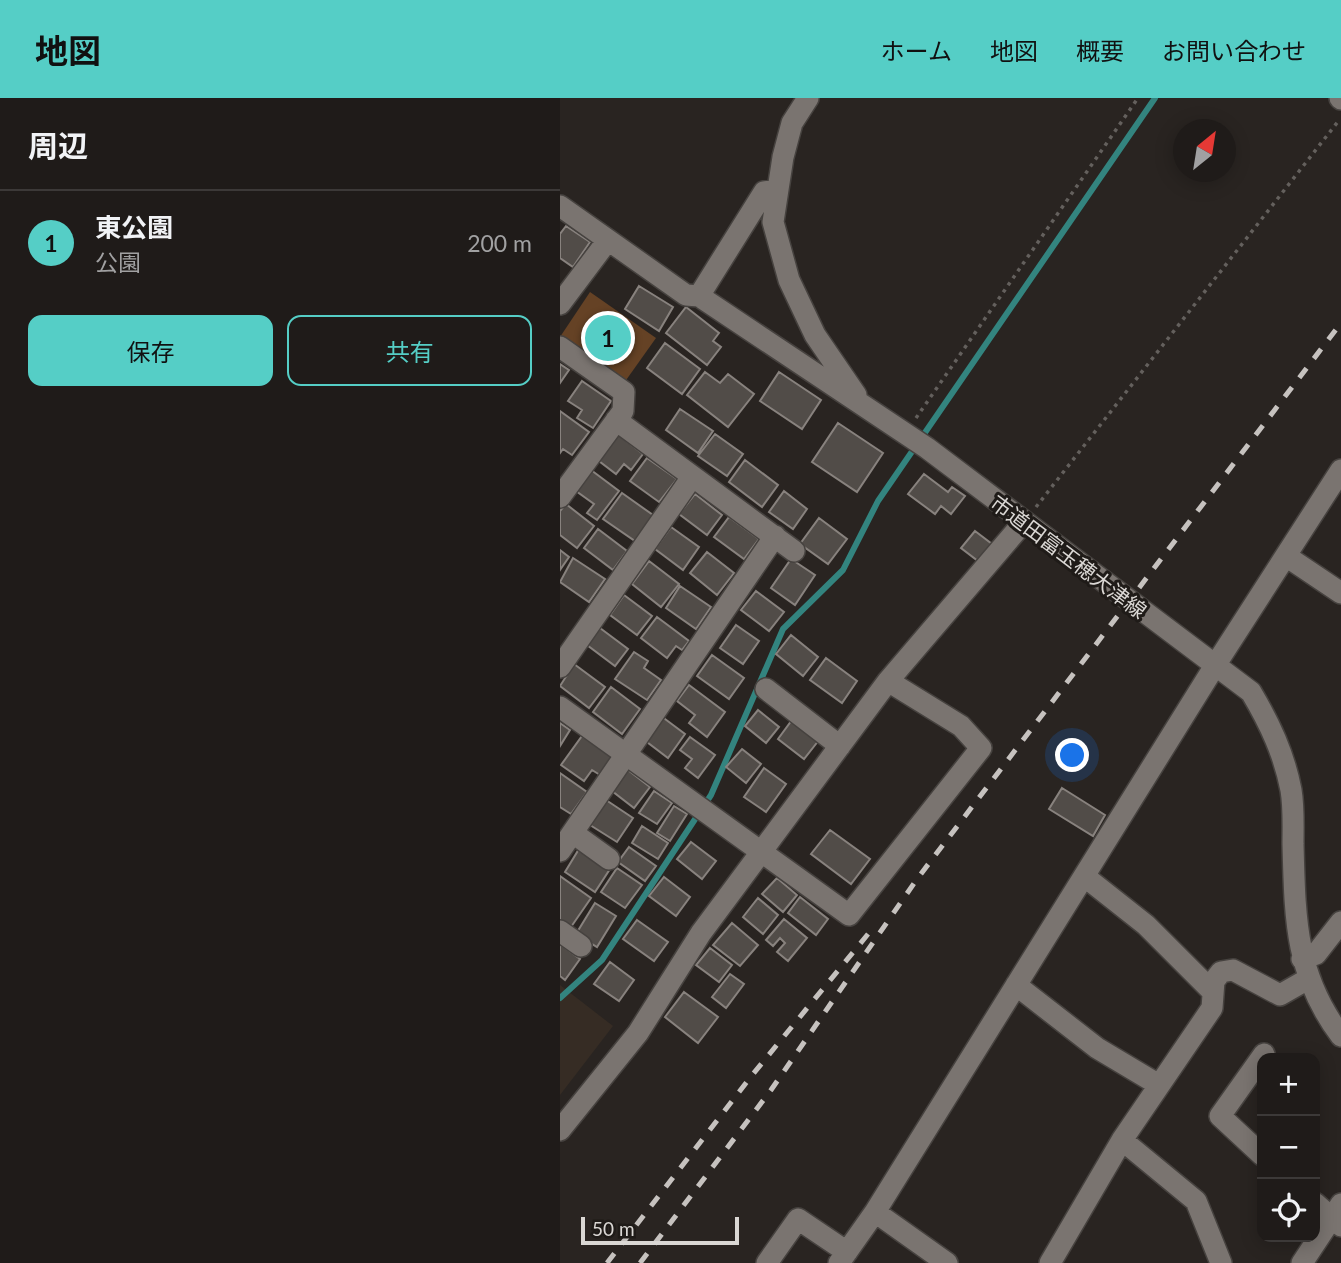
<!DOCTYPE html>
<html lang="ja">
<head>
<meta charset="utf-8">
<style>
	:root { --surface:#1f1b19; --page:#272422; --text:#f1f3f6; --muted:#a1a1a2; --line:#3c3938; --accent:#55cec6 }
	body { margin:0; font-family:Lato,"Noto Sans JP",sans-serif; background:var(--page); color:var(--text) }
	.controls { position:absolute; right:21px; bottom:21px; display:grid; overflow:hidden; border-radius:14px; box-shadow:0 4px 18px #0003 }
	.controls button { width:63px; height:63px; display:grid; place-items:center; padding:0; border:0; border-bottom:2px solid var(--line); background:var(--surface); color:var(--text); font:35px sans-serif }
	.compass { position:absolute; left:613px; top:21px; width:63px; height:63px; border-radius:50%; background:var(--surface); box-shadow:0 4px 18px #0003; rotate:30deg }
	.scale { position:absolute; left:21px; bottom:18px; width:158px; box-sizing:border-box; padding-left:7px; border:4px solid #dad7d4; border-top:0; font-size:19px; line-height:24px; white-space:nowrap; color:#dad7d4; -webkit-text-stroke:5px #1f1b18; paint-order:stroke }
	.you { position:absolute; left:513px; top:658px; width:24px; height:24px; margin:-18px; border:5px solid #fff; border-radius:50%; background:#1a73e8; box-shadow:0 0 0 10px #1a73e833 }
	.badge { display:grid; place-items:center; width:46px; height:46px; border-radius:50%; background:var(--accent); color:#111; font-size:23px; font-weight:700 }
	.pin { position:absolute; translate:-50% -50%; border:4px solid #fff; box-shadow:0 2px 7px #0006 }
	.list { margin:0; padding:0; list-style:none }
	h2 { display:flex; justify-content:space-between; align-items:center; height:91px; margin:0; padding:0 28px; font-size:30px }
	h2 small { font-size:23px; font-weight:400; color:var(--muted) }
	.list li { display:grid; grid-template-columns:46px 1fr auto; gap:21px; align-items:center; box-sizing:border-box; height:105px; padding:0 28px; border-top:2px solid var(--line) }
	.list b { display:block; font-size:26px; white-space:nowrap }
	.list p { margin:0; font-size:23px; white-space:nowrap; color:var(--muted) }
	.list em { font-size:23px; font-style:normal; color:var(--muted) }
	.actions { display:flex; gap:14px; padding:21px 28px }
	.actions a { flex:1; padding:16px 0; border:2px solid var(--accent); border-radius:14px; text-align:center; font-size:24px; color:var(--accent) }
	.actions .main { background:var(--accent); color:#111 }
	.icon { flex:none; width:38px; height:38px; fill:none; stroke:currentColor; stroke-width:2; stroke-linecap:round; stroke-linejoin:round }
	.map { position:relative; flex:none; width:781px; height:1165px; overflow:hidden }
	header { display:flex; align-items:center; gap:42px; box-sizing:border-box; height:98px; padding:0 35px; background:var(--accent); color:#111 }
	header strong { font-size:33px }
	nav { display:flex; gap:38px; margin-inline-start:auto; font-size:24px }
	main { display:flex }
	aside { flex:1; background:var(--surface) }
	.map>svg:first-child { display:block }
	.built { fill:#362c24 }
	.green { fill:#654225 }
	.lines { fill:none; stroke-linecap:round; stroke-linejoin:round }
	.stream { stroke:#33847f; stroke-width:6 }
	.building { fill:#514c48; stroke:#88827e; stroke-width:2 }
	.minor-casing { stroke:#46423f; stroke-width:24 }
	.path { stroke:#64605d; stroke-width:3.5; stroke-dasharray:3.5 5; stroke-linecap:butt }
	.minor { stroke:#7a7470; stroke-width:21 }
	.rail { stroke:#c6c2bf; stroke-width:5; stroke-dasharray:12 12; stroke-linecap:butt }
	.labels { text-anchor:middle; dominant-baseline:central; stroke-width:6; stroke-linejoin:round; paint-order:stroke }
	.street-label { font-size:21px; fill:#dad7d4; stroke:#1f1b18 }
</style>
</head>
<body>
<header>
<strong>地図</strong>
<nav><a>ホーム</a><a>地図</a><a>概要</a><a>お問い合わせ</a></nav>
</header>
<main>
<aside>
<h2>周辺<small></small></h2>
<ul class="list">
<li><span class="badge">1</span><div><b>東公園</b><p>公園</p></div><em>200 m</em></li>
</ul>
<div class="actions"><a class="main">保存</a><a>共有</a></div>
</aside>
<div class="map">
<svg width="781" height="1165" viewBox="0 0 781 1165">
	<rect width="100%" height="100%" fill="#292421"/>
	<path class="built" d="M0,887L53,928L0,997Z"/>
	<path class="green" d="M30,194L96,240L64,285L0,239Z"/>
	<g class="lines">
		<path class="stream" d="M0,900L42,862L151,697L223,531L283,472L318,403L595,0"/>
	</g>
	<path class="building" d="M6,128L30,144L13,169L0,160V136Z
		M79,188L113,209L99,233L65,211Z
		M126,209L159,235L153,243L161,249L147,267L106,235Z
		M105,245L140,271L122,296L87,270Z
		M0,266L9,272L0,285Z
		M145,274L160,285L168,276L194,296L168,329L127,297Z
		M219,274L261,302L242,331L200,303Z
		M22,283L51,303L33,330L17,320L22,312L8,303Z
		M120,311L153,333L138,355L106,332Z
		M0,313L29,334L12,357L3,351L0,355Z
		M278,325L323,355L297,394L252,364Z
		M55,334L83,356L71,372L64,366L56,376L35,360Z
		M155,336L183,356L167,378L138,358Z
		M87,360L117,381L99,404L70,383Z
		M185,362L218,387L202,409L169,384Z
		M31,372L59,393L37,422L27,415L34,406L16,393Z
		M364,376L388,394L392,389L405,398L391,416L381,408L375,416L348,396Z
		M224,393L247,411L233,431L209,414Z
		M62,395L93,417L75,443L43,421Z
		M135,396L162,417L147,437L119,416Z
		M6,406L34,428L17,450L0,437V413Z
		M169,419L199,441L184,461L154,439Z
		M259,420L287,441L268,466L240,446Z
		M111,429L139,449L123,472L95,451Z
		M38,431L67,453L53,472L24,450Z
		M415,433L432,446L418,463L401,450Z
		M0,452L9,459L0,472Z
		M147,454L174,475L157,497L130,475Z
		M13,460L45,481L29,504L0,484Z
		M231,461L255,477L235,507L211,490Z
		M89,463L119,486L101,509L72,486Z
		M120,488L151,509L136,531L106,510Z
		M196,493L224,514L209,533L181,512Z
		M64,497L92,518L77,537L50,517Z
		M97,519L129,543L122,552L116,548L107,560L81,540Z
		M176,527L199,543L183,566L160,550Z
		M40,530L68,551L55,568L27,547Z
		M231,537L258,559L243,578L216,556Z
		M74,554L88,563L84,570L101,582L87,602L55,581Z
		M152,557L184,580L169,601L137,578Z
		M266,560L297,583L282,605L250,582Z
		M14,566L45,589L29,610L0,588Z
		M129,587L165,614L147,639L129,625L135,617L117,603Z
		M51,589L80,611L62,636L33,614Z
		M198,612L219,629L206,645L185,628Z
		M101,618L125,636L108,660L83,641Z
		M232,622L259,642L244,661L218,641Z
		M0,625L10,632L0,648Z
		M22,638L52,659L40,677L32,672L24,683L1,667Z
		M130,639L155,657L138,680L125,670L132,661L120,652Z
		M182,651L201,666L186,685L166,669Z
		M204,670L226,686L206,714L184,699Z
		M68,672L90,689L74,710L52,693Z
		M0,675L27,694L11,716L0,709Z
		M502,690L545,717L533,738L489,711Z
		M94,693L112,705L97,726L79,715Z
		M46,702L73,720L57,744L30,727Z
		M114,708L127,716L110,743L97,735Z
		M82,728L108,745L98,761L72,745Z
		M270,732L310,761L291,786L251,756Z
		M131,744L156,763L142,781L117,761Z
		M69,749L96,768L85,783L58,764Z
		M19,751L50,771L35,794L5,774Z
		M57,770L82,787L65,810L41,794Z
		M0,778L31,800L11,829L0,822Z
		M104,779L130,799L116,818L89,798Z
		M217,780L237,797L223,814L202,796Z
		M240,799L268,821L256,837L228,815Z
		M198,800L218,817L203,836L183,819Z
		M35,805L56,818L37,849L16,836Z
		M224,821L247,840L228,863L217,854L225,845L220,840L213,848L206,842Z
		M77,822L108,844L94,863L63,841Z
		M172,825L198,847L180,868L153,847Z
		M0,846L20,861L5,882L0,878Z
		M150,850L172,867L159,884L136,867Z
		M50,864L74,882L59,903L34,886Z
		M170,876L184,886L166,910L152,899Z
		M124,894L158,919L138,945L105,919Z"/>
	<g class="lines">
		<defs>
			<path id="minor" d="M248,0L232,25L223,59L213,124L229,182L255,237L296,297
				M780,0L781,1
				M0,108L126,197L139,198L367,350L691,594C710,626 724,656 731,692C734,710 733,728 733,746C735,820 735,877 781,938
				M139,198L204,94L218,92
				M0,206L48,142
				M0,249L64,294L63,313L0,399
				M56,322L234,453
				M726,458L781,495
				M0,569L132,379
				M206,591L280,648
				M0,609L289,817L421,650L401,628L328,583
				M13,735L49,761
				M0,753L215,438
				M524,778L586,827L653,894
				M0,833L21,848
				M742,861L756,856L781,824
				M456,887L537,950L599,987
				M0,1032L78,935L141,835L328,583L463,425
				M562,1042L636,1103L661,1165
				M702,1057L660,1018L704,956
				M755,1105L781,1128
				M315,1114L387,1165
				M207,1165L238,1121L287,1154
				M279,1165L315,1114L656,566L781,372
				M490,1165L562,1042L652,910L654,883L661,874L673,872L720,897L748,881
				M742,1165L781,1106"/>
		</defs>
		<use href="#minor" class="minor-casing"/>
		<path class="path" d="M356,320L578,0
			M476,409L780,21"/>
		<use href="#minor" class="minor"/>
		<path class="rail" d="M47,1165L193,976L313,830
			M80,1165L211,992L357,781L781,225"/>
	</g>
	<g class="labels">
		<g class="street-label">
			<text transform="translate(509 458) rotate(37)">市道田富玉穂大津線</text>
		</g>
	</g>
</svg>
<div class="controls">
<button>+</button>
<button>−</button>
<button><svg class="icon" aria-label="locate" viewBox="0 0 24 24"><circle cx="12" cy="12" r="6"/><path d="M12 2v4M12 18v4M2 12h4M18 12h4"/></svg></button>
</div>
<svg class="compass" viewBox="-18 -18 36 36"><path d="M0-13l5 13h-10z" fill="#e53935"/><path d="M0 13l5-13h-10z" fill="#a1a1a2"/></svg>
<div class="scale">50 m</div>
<div class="you"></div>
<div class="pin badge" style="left:48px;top:240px">1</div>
</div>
</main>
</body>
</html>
